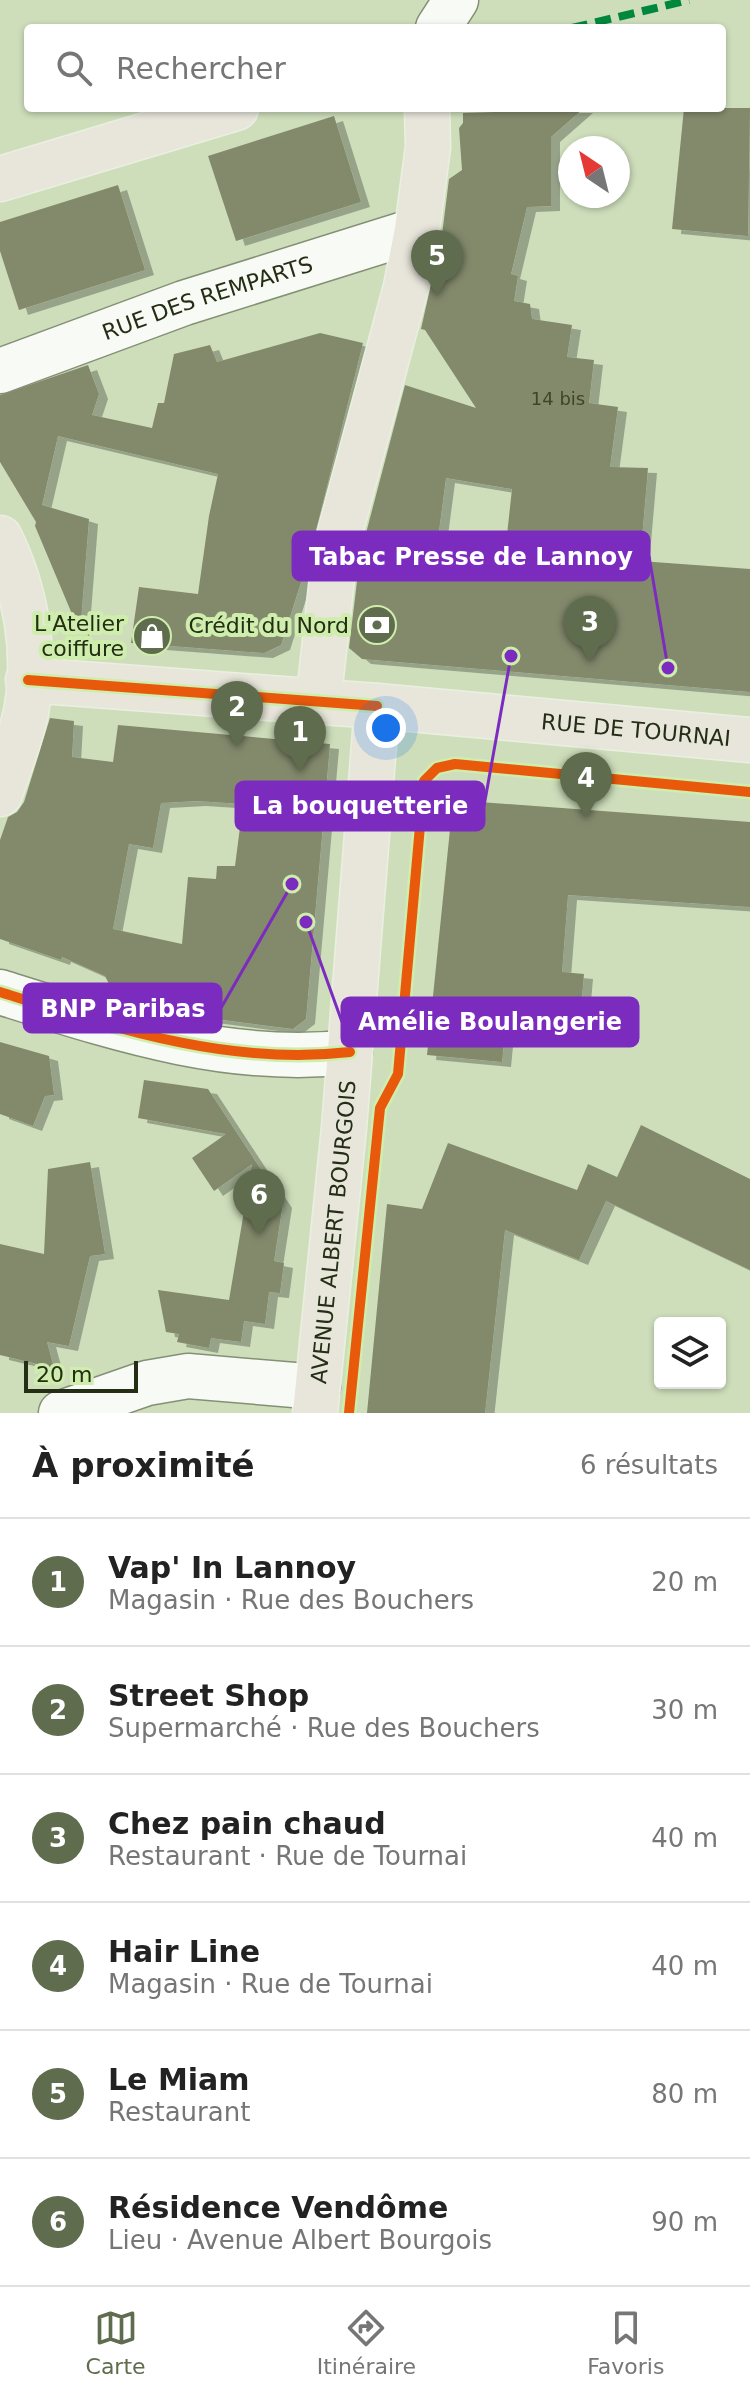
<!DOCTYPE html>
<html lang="fr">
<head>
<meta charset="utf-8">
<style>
	:root { --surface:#fff; --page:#f6f6f6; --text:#222; --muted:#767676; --line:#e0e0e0; --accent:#5f6c4e }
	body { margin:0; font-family:"DejaVu Sans",sans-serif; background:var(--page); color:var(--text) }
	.controls { position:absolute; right:24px; bottom:24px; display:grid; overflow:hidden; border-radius:8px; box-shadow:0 2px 6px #0004 }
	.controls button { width:72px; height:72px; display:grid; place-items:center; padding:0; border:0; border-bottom:2px solid var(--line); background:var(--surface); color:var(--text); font:40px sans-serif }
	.compass { position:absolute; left:558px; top:136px; width:72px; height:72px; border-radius:50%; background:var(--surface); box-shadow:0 2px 6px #0004; rotate:325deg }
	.scale { position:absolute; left:24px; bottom:20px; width:114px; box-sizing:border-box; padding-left:8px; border:4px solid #232e14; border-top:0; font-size:22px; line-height:28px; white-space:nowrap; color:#232e14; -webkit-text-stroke:6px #cfedac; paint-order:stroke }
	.you { position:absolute; left:386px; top:728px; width:28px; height:28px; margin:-20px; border:6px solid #fff; border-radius:50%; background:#1a73e8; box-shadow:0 0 0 12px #1a73e833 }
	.badge { display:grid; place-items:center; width:52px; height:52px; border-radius:50%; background:var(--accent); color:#fff; font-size:26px; font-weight:700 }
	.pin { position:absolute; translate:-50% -66px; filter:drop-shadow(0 2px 4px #0008) }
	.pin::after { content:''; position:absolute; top:42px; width:28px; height:24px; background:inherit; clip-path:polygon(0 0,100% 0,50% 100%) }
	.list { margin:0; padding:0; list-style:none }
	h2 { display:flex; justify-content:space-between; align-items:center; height:104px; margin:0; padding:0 32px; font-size:34px }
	h2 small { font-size:26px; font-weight:400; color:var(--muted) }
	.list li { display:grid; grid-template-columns:52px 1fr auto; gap:24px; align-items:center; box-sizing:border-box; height:128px; padding:0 32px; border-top:2px solid var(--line) }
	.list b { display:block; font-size:30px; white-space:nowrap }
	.list p { margin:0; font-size:26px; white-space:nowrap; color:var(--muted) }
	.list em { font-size:26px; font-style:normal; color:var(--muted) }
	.icon { flex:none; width:44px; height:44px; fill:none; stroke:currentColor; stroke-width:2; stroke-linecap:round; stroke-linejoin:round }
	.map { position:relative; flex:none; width:750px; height:1413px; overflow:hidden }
	.search { position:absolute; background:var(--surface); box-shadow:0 2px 6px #0004; left:24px; right:24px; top:24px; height:88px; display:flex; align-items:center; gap:20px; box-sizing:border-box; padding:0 28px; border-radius:8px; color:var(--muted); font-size:30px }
	.sheet { height:872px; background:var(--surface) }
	nav { display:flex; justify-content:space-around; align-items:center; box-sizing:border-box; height:112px; border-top:2px solid var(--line); background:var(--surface); font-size:22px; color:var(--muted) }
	nav a { display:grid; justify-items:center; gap:4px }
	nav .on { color:var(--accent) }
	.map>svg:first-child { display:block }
	.building { fill:#838a6c; fill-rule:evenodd; filter:url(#shadow) }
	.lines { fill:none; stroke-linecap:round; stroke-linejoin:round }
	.minor-casing { stroke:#849075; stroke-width:47 }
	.major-casing { stroke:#e9f0e0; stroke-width:47 }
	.minor { stroke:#f8faf5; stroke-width:44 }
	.major { stroke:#e8e6db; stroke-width:44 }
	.quiet { stroke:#00873e; stroke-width:8; stroke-dasharray:16 8; stroke-linecap:butt }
	.cycleway-casing { stroke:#cfedac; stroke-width:15 }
	.cycleway { stroke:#e8590c; stroke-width:10 }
	.labels { text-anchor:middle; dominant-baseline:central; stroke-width:8; stroke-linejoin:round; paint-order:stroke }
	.number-label { font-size:18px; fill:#3b452a }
	.street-label { font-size:22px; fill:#232e14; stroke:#cfedac }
	.poi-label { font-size:22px; fill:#232e14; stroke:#cfedac; text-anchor:end }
	.leader { fill:none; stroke:#7b2cbf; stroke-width:3 }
	.callout-dot { fill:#7b2cbf; stroke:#cfedac; stroke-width:3 }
	.callout { fill:#7b2cbf; stroke:#7b2cbf; stroke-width:3 }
	.callout-label { font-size:24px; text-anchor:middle; font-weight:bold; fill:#fff }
</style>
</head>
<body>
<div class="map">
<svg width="750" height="1413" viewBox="0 0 750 1413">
	<defs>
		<filter id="shadow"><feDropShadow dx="9" dy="5" stdDeviation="0" flood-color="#0004"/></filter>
	</defs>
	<rect width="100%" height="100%" fill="#cedebb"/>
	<path class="building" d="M533,108H584L551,137V206L527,207L511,274L518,276L514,301L530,304L532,319L572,325L567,357L594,360L589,403L618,407L610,467L648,468L640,561L750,569V692L362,659L349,648L360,556L405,385L476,408L425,330L421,329L442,235L449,179L462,170L459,128L463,123V113L529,111ZM446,478L512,489L506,544L438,538Z
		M684,108H750L748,236L672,229Z
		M334,116L361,202L236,241L208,156Z
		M118,185L145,270L19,310L0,251V222Z
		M320,333L363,343L310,554L281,645L264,653L131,643L139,587L198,594L209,516L218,474L58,436L42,505L89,519L80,633L35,526L36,522L0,462V395L88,365L99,394L92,415L152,428L158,403H164L174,354L210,345L217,362Z
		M50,718L74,721L72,757L113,762L118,725L330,744L306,1019L293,1029L185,1015L116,998L105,976L62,957L61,960L0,939V840L8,817L17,812L24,802ZM197,801L243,804L235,866H217L216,879L188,877L182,944L113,929L129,844L153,848L161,803Z
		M453,800L750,822V907L568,895L562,972L584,974L581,1008L508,1001L502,1062L427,1055Z
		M0,1042L49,1056L54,1095L45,1096L33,1126L0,1114Z
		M144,1080L208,1089L283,1203L274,1261L284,1263L280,1293L269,1292L265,1324L244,1321L241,1342L211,1338L209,1348L177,1342L179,1334L166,1332L158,1290L229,1300L252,1164L214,1191L192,1158L226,1134L138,1118Z
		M641,1125L750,1179V1270L606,1201Z
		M448,1143L577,1190L588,1164L617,1177L579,1260L505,1230L485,1413H367L387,1204L422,1209Z
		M90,1162L105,1254L90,1256L69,1346L47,1342L54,1368L0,1355V1244L44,1254L48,1169Z"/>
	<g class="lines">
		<defs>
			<g id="minor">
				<path d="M438,28L456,0"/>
				<path id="s1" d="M0,371L184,303L417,230"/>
				<path d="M0,992C115,1028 228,1066 350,1052"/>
				<path d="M61,1413L147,1383L188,1376L318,1387"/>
			</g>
			<g id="major">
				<path d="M0,179L236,108"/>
				<path d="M0,538C26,591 37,653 26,712C20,740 9,767 0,794"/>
				<path id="s2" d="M28,680L377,706L750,740"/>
				<path d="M318,704L335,551L406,287L417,230L428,147L427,108"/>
				<path id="s3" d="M315,1413L344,1128L377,706"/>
			</g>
		</defs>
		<use href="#minor" class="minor-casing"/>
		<use href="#major" class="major-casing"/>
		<use href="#minor" class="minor"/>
		<use href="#major" class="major"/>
		<path class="quiet" d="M572,28L689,0"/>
		<defs>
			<path id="cycleway" d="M28,680L377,706
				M0,992C115,1028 228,1066 350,1052
				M349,1413L380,1108L398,1074L424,781L437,768L455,764L750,792"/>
		</defs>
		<use href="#cycleway" class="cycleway-casing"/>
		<use href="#cycleway" class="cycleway"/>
	</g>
	<defs>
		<symbol id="bank-disc" viewBox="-11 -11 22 22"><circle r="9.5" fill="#5f6c4e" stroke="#cfedac"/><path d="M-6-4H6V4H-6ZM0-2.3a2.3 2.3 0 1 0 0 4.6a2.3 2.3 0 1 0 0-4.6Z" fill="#fff"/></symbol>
		<symbol id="shop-disc" viewBox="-11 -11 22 22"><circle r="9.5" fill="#5f6c4e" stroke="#cfedac"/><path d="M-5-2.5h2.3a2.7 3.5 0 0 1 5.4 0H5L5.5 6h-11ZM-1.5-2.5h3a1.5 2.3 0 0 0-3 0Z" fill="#fff"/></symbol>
	</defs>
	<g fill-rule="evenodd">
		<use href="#bank-disc" x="355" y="603" width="44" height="44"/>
		<use href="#shop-disc" x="130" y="614" width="44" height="44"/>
	</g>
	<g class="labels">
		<g class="number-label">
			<text x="558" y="398">14 bis</text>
		</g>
		<g class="street-label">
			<text stroke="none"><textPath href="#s1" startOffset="220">RUE DES REMPARTS</textPath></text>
			<text stroke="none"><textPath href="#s2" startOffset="610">RUE DE TOURNAI</textPath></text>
			<text stroke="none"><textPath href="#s3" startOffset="182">AVENUE ALBERT BOURGOIS</textPath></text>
		</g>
		<g class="poi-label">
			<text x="124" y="623">L'Atelier<tspan x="124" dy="25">coiffure</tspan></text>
			<text x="349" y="625">Crédit du Nord</text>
		</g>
	</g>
	<path class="leader" d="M668 668L649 556M511 656L484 806M292 884L221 1008M306 922L342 1022"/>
	<g class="callout-dot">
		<circle cx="668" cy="668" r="8"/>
		<circle cx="511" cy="656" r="8"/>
		<circle cx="292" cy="884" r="8"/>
		<circle cx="306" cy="922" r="8"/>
	</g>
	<g class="callout">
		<rect x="293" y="532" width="356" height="48" rx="8"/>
		<rect x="236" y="782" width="248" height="48" rx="8"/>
		<rect x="24" y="984" width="197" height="48" rx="8"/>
		<rect x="342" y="998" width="296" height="48" rx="8"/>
	</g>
	<g class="callout-label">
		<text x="471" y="565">Tabac Presse de Lannoy</text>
		<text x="360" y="814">La bouquetterie</text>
		<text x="123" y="1017">BNP Paribas</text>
		<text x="490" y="1030">Amélie Boulangerie</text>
	</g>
</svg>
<div class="controls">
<button><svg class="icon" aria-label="layers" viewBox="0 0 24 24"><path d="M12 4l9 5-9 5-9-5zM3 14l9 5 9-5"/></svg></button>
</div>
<svg class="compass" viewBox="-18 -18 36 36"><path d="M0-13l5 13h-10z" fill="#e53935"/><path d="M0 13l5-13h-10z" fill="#767676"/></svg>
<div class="scale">20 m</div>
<div class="you"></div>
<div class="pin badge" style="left:300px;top:772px">1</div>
<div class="pin badge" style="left:237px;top:747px">2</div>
<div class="pin badge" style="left:590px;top:662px">3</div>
<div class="pin badge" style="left:586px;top:818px">4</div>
<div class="pin badge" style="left:437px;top:296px">5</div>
<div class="pin badge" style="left:259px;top:1235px">6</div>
<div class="search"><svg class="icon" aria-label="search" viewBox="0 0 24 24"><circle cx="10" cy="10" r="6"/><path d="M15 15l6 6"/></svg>Rechercher</div>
</div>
<section class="sheet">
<h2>À proximité<small>6 résultats</small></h2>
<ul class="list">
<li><span class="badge">1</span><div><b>Vap' In Lannoy</b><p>Magasin · Rue des Bouchers</p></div><em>20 m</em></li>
<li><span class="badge">2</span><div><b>Street Shop</b><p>Supermarché · Rue des Bouchers</p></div><em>30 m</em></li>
<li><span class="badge">3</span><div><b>Chez pain chaud</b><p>Restaurant · Rue de Tournai</p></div><em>40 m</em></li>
<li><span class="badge">4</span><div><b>Hair Line</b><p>Magasin · Rue de Tournai</p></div><em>40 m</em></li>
<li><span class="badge">5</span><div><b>Le Miam</b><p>Restaurant</p></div><em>80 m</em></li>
<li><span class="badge">6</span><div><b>Résidence Vendôme</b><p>Lieu · Avenue Albert Bourgois</p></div><em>90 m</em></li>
</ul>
</section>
<nav>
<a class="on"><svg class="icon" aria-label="map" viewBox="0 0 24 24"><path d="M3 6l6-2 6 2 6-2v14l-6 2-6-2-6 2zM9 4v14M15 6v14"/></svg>Carte</a>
<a><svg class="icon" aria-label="directions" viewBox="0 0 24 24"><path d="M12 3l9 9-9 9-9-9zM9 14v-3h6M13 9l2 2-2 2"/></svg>Itinéraire</a>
<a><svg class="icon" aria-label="saved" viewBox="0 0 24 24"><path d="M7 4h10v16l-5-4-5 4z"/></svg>Favoris</a>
</nav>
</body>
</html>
